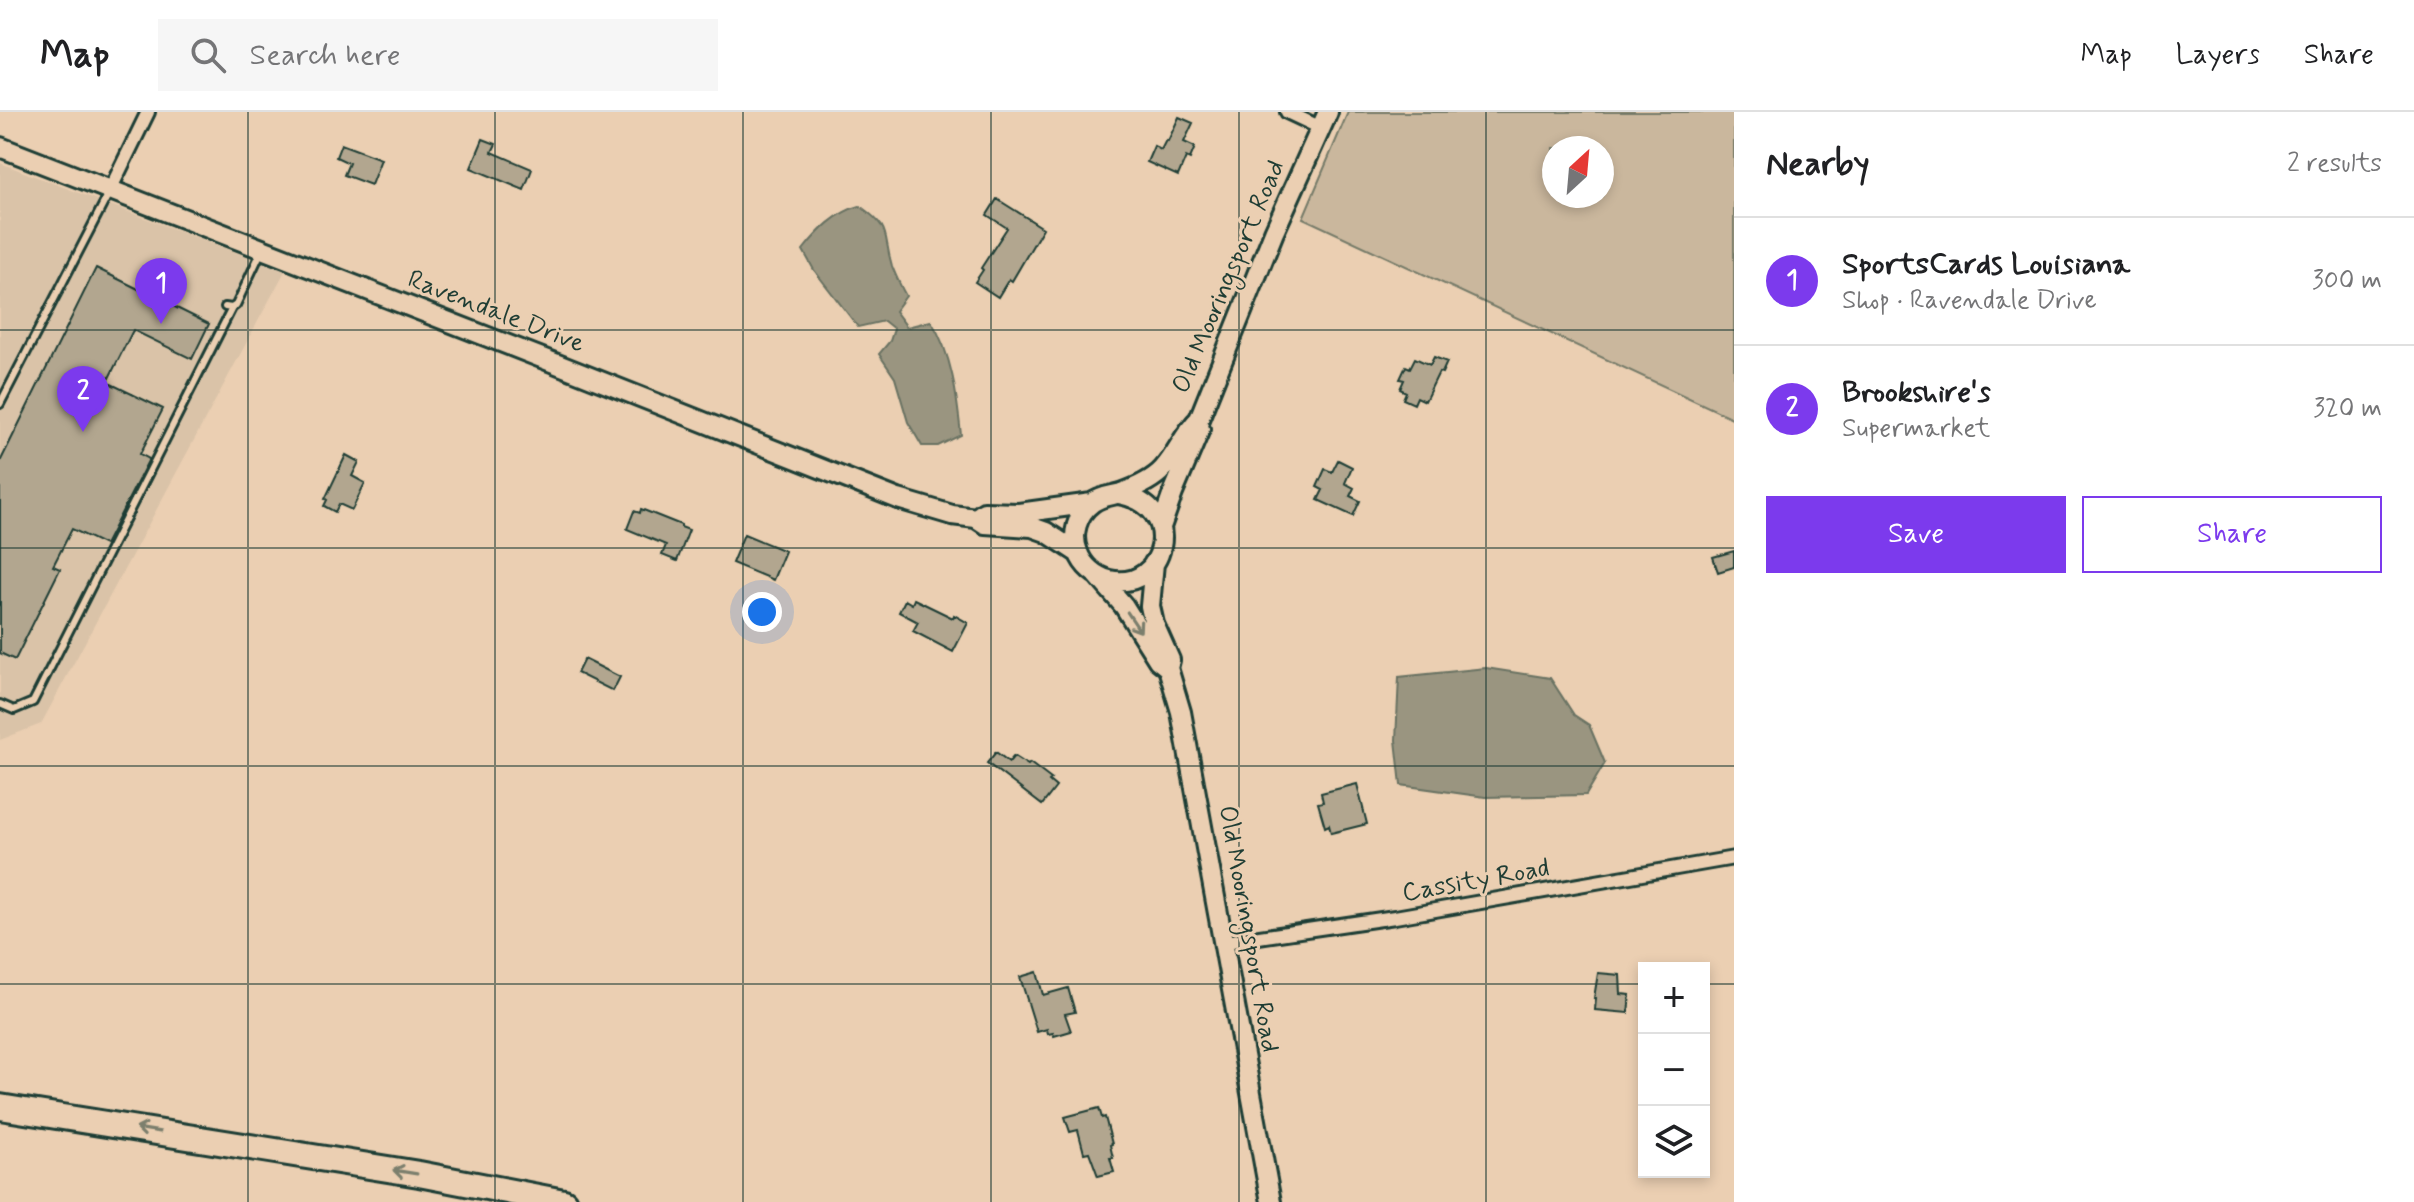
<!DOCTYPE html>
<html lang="en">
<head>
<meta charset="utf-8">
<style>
	:root { --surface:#fff; --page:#f6f6f6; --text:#202124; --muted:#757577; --line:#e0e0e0; --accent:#7c3aed }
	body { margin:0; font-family:Mynerve,sans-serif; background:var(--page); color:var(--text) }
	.controls { position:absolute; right:24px; bottom:24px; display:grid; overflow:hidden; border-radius:0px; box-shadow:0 4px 12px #0003 }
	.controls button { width:72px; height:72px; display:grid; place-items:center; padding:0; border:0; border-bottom:2px solid var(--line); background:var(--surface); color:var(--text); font:40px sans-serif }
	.compass { position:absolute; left:1542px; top:24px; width:72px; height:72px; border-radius:50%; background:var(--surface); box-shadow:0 4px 12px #0003; rotate:26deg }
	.you { position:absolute; left:762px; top:500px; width:28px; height:28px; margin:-20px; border:6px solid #fff; border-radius:50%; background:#1a73e8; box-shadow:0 0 0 12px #1a73e833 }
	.badge { display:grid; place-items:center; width:52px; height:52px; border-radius:50%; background:var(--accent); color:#fff; font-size:26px; font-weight:700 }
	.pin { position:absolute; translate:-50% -66px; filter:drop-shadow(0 2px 4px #0008) }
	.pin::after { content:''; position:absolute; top:42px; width:28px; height:24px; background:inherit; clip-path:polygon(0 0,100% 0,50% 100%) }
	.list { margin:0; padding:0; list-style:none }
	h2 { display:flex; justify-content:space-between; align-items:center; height:104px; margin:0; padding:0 32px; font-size:34px }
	h2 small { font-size:26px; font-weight:400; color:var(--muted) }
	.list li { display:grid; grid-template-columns:52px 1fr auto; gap:24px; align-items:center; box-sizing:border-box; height:128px; padding:0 32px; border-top:2px solid var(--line) }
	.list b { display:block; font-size:30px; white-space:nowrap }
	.list p { margin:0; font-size:26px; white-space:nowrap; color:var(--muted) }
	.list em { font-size:26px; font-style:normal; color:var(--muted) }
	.actions { display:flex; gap:16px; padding:24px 32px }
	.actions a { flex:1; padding:18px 0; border:2px solid var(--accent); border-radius:0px; text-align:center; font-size:28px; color:var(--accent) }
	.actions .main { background:var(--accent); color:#fff }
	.icon { flex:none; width:44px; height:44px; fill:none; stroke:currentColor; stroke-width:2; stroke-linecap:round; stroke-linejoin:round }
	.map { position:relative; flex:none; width:1734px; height:1090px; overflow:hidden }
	header { display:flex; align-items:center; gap:48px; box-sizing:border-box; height:112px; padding:0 40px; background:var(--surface); border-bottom:2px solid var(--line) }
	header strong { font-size:38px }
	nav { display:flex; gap:44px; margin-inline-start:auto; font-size:28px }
	.search { width:560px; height:72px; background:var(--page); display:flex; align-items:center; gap:20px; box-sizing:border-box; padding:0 28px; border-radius:0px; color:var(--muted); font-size:30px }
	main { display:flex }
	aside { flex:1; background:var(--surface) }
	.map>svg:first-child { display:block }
	.built { fill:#dac3a8 }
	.green { fill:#cab79d; stroke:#747a68; stroke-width:2; fill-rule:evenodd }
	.water { fill:#9a9580; stroke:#697262; stroke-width:2 }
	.building { fill:#b2a68f; stroke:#1f3d34; stroke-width:2 }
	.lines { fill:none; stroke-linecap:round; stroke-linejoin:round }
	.lane-casing { stroke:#1f3d34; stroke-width:12 }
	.street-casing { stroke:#1f3d34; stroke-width:18 }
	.secondary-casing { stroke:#1f3d34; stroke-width:24 }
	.highway-casing { stroke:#1f3d34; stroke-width:30 }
	.lane { stroke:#ebcfb2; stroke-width:6 }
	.street { stroke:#ebcfb2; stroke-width:12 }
	.secondary { stroke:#ebcfb2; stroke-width:18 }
	.highway { stroke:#ebcfb2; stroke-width:24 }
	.oneway { stroke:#7b7f6d }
	.grid { fill:none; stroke:#1f3d34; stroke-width:2; stroke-opacity:0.55 }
	.labels { text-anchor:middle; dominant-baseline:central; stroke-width:6; stroke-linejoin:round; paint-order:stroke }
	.street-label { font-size:26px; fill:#1f3d34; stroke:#ebcfb2 }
</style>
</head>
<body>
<header>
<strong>Map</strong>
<div class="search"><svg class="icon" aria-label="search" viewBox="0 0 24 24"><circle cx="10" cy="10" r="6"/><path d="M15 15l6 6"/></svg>Search here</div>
<nav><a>Map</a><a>Layers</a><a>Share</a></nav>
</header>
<main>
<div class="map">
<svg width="1734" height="1090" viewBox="0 0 1734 1090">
	<rect width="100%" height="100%" fill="#ebcfb2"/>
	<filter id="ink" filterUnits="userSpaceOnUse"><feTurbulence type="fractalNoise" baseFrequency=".0125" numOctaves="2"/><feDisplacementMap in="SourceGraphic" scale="16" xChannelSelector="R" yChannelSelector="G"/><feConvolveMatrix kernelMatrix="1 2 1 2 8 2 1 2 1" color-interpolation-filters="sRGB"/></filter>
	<g filter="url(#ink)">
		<path class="built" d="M0,51L285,159L41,612L0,628Z"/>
		<path class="green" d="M1348,0H1734V307L1303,106ZM1554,36H1602V84H1554Z"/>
		<path class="water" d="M860,94C893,118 882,120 892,154C896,164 901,175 906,184L895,199L907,215L931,209C952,241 957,285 961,323L938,334H922L908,310L895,266L879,242L890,229L894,217L884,209L858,215L814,158L803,138C818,119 836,100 860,94Z
			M1486,556L1550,566L1574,603L1589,613L1605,651L1586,683L1485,685L1401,673L1396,628L1399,565Z"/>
		<path class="building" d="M1179,5L1193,11L1184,30L1195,35L1190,47L1186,45L1178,64L1147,50L1154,34L1161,38L1166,28L1168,29Z
			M483,27L496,32L492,40L532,57L524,78L471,56Z
			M341,32L381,47L371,73L344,63L349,51L336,45Z
			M997,87L1043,116L1012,169L1009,167L998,185L975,170L983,158L981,156L1007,116L987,103Z
			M96,156L209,212L192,247L133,218L107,270L163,297L140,342L149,347L105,433L72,417L53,454L60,457L15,548L0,541V350Z
			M1434,245L1447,250L1442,261L1439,260L1425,289L1417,285L1414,292L1403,287L1406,280L1400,277L1404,268L1400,267L1406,254L1410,256L1415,246L1430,253Z
			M346,343L359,350L352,364L365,371L352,398L339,392L335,400L324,394L327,388L325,387Z
			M1338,348L1352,355L1345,371L1354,376L1350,384L1360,389L1353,404L1318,388L1323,378L1317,375L1325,357L1332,360Z
			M641,397L681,413V415L689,418L677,449L662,443L666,433L627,417L634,399L640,401Z
			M744,422L785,439L773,468L732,451Z
			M1734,439V455L1718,460L1713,445Z
			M914,487L953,506L954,503L968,511L953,540L913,519L918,510L899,500L905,488L912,492Z
			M584,547L620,565L613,579L577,561Z
			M996,640L1009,650L1014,644L1028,653L1030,651L1051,667L1049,669L1056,675L1042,693L987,651Z
			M1357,672L1367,712L1331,721L1329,713L1325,715L1318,691L1323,690L1321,681Z
			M1037,860L1043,883L1068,876L1075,900L1065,902L1071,919L1054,924L1053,921L1048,922L1047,917L1037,920L1020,865Z
			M1598,861L1620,863L1621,882L1630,883L1628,901L1595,898L1596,886H1594Z
			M1099,996L1102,1006L1105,1005L1112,1032L1110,1033L1113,1046H1110L1114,1060L1098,1064L1089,1040L1084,1041L1078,1018L1070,1020L1065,1005Z"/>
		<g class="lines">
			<defs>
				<path id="lane" d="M225,195L232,196L236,193L262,138
					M0,292L109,81
					M0,592L14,598L33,590L232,196"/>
				<path id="street" d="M1287,0L1321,16
					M110,78L148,0
					M1225,830L1395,805L1734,746"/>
				<path id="secondary" d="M0,35L552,250L898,387L952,403L976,406L985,412L1032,415L1046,420L1078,441
					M1118,382C1189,394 1165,481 1109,468C1095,464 1083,454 1078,440C1071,423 1077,402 1092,391C1101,384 1111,384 1121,381C1135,376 1153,368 1163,357C1177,342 1184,321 1199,307L1274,120L1328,0
					M976,406L984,400L1019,401L1092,391
					M1161,415L1173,381L1200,317
					M1154,451L1150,494L1154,512L1170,548L1168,556L1181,600L1271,1090
					M1098,464L1124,494L1158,548L1168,556"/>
				<path id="highway" d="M0,995L419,1062L564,1090"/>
			</defs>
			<use href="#lane" class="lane-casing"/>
			<use href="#street" class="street-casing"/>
			<use href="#secondary" class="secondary-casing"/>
			<use href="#highway" class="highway-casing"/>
			<use href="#lane" class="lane"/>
			<use href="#street" class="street"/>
			<use href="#secondary" class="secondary"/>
			<use href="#highway" class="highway"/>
		</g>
		<defs><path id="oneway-shaft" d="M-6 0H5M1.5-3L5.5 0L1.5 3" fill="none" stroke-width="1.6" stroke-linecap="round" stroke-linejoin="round" transform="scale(2)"/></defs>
		<g class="oneway">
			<use href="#oneway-shaft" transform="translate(1134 510) rotate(56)"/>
			<use href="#oneway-shaft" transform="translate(148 1018) rotate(-171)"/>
			<use href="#oneway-shaft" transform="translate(405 1060) rotate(-171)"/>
		</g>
	</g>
	<path class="grid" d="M248,0V1090M495,0V1090M743,0V1090M991,0V1090M1239,0V1090M1486,0V1090M0,218H1734M0,436H1734M0,654H1734M0,872H1644M1704,872H1734"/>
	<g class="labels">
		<g class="street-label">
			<text transform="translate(1229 165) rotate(-67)">Old Mooringsport Road</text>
			<text transform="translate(496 200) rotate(21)">Ravendale Drive</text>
			<text transform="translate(1476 769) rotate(-10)">Cassity Road</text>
			<text transform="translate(1248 817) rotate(80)">Old Mooringsport Road</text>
		</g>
	</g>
</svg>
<div class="controls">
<button>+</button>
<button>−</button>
<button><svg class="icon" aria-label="layers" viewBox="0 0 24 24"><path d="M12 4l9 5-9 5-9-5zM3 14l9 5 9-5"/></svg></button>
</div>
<svg class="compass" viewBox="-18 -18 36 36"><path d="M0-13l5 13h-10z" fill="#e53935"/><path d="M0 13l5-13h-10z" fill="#757577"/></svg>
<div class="you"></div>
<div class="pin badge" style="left:161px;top:212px">1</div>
<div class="pin badge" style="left:83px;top:320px">2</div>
</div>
<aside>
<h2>Nearby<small>2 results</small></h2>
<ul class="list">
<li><span class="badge">1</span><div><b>SportsCards Louisiana</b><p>Shop · Ravendale Drive</p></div><em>300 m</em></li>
<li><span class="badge">2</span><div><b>Brookshire's</b><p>Supermarket</p></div><em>320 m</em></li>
</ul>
<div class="actions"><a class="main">Save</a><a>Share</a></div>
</aside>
</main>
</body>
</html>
